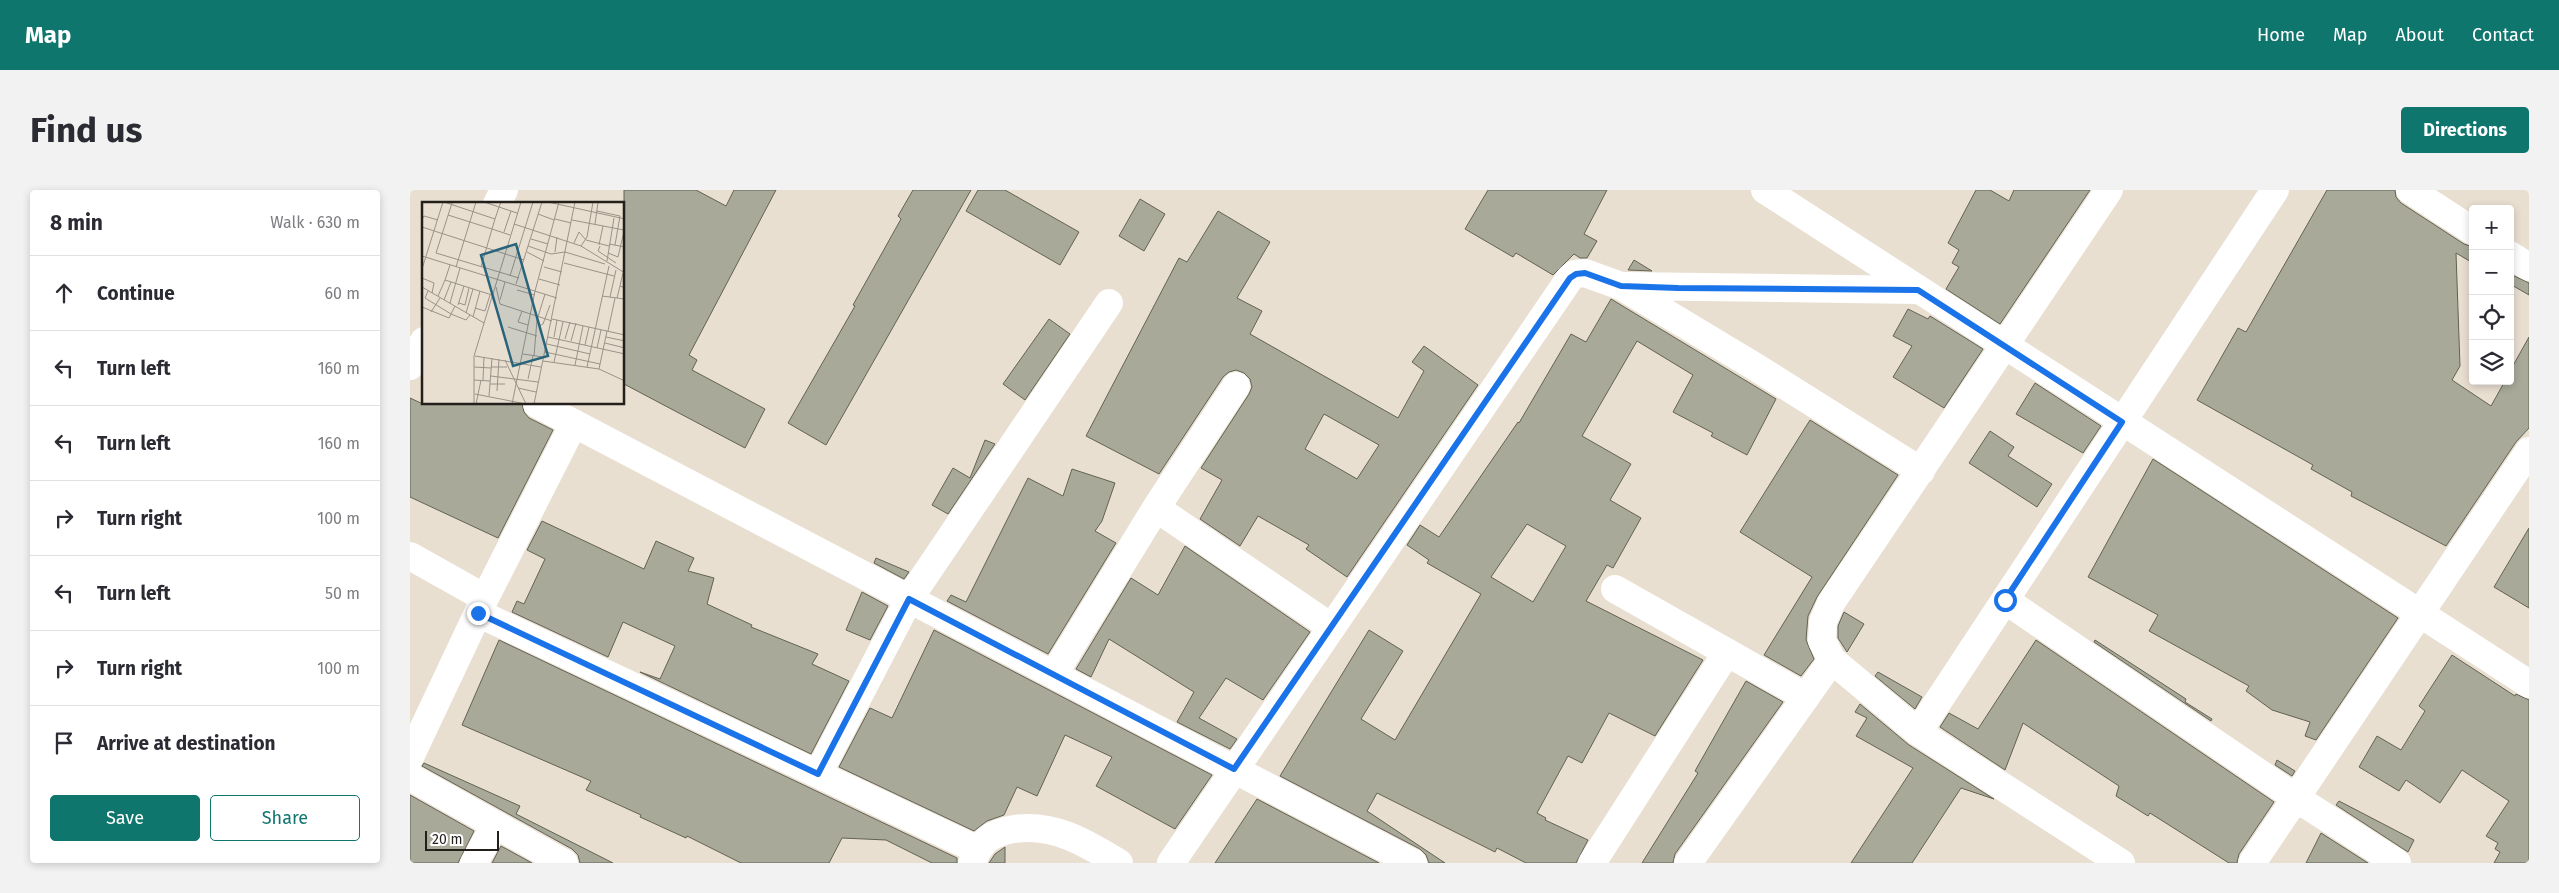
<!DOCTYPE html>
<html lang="en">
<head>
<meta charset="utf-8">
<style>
	:root { --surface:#fff; --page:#f2f2f3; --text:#2b2b33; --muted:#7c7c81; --line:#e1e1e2; --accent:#0f766e }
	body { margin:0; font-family:"Fira Sans",sans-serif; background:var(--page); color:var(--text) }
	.controls { position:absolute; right:15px; top:15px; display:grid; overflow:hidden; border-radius:5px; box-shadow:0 2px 8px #0003 }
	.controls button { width:45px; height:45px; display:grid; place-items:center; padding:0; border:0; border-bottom:1px solid var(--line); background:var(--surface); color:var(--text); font:25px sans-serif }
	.scale { position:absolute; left:15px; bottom:12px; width:74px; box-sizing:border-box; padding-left:5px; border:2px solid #231f1a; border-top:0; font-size:14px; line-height:18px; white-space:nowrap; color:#231f1a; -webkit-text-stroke:4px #fff; paint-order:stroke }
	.stop { position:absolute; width:15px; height:15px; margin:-11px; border:4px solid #1a73e8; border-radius:50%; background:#fff }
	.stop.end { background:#1a73e8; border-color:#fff; box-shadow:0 1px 5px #0008 }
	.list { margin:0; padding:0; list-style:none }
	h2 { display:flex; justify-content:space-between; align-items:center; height:65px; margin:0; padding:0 20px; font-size:21px }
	h2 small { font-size:16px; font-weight:400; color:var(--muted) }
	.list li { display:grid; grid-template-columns:32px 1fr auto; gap:15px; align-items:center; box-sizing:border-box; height:75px; padding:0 20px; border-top:1px solid var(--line) }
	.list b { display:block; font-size:19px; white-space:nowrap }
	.list em { font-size:16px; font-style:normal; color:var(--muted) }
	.actions { display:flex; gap:10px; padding:15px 20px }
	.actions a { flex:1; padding:11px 0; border:1px solid var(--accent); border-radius:5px; text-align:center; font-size:18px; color:var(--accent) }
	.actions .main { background:var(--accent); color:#fff }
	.icon { flex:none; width:28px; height:28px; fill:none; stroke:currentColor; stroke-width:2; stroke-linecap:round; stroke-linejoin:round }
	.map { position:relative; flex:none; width:2119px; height:673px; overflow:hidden; border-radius:5px }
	header { display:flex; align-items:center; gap:30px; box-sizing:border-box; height:70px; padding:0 25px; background:var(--accent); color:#fff }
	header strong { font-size:24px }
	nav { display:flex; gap:28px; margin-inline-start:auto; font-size:18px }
	.intro { display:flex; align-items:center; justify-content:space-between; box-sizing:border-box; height:120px; padding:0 30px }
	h1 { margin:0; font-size:35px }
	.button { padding:12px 22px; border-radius:5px; background:var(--accent); color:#fff; font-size:18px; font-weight:700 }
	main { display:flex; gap:30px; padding:0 30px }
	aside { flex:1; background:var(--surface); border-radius:5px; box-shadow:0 2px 8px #0003 }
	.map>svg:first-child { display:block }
	.building { fill:#a9a99a; stroke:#626253; fill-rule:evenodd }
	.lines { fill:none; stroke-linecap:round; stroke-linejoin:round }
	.minor { stroke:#fff; stroke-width:28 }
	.tertiary { stroke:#fff; stroke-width:28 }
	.primary { stroke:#fff; stroke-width:28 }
	.route { stroke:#1a73e8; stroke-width:6 }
	.inset-road { fill:none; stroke:#9a9288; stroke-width:1 }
	.view { fill:#29647c; fill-opacity:0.15; stroke:#29647c; stroke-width:2.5 }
	.inset-edge { fill:none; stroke:#231f1a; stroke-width:2.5 }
</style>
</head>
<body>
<header>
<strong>Map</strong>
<nav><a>Home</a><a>Map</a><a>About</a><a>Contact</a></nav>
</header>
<div class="intro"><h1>Find us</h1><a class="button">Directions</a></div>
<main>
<aside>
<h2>8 min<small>Walk · 630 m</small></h2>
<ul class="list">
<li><svg class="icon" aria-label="ahead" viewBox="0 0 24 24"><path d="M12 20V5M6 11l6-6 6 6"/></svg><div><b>Continue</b></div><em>60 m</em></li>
<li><svg class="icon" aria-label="left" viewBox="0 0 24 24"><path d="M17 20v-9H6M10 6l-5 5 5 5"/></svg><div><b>Turn left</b></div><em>160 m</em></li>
<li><svg class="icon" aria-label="left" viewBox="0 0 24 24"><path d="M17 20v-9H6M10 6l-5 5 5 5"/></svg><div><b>Turn left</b></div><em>160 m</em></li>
<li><svg class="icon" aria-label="right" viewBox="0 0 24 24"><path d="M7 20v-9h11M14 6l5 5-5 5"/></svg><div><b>Turn right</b></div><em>100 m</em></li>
<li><svg class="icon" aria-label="left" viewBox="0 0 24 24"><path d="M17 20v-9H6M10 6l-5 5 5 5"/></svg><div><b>Turn left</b></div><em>50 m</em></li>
<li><svg class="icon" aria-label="right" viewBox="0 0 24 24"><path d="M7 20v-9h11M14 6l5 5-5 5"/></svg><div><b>Turn right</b></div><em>100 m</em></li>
<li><svg class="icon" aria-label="arrive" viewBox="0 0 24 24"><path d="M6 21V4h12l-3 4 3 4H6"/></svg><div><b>Arrive at destination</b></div></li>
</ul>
<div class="actions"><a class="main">Save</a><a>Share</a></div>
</aside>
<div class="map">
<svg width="2119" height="673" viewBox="0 0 2119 673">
	<rect width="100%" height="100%" fill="#e9dfd1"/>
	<path class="building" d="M214,0H286L316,16L324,0H366L279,165L287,170L282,180L355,219L335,258L214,194Z
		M503,0H561L416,255L378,233L445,116L443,115L491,29L488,26Z
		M568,0H595L669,42L650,75L556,21Z
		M1078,0H1197L1174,44L1187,51L1177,68H1170L1164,64L1143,85L1106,63L1103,67L1055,39Z
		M1566,0H1580L1599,11L1604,0H1680L1590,134L1536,99L1549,77L1542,73L1549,60L1538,53Z
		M1917,0H1985L1986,7L1991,13L2054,54L2063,57V73L2046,63L2050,176L2042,190L2081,216L2095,191H2100V181L2119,147V238L2106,252L2036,356L1941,306L1942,302L1901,279L1903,275L1787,210L1828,138L1836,142Z
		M730,9L755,24L734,61L709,46Z
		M808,21L860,52L827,108L852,121L840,144L988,228L1014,181L1002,172L1014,156L1068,195L937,387L896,359L899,355L848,326L830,356L790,329L812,290L791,278L839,204L842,197L840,189L834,183L826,180L819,182L813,187L749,284L676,246L769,68L777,72ZM914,224L969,255L947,289L895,259Z
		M1224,70L1242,81L1218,80Z
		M2100,84L2119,93V105L2100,94Z
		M1201,109L1366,209L1337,265L1301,246L1303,243L1263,222L1283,185L1227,151L1172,246L1221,274L1200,310L1231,328L1203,378L1197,375L1176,411L1293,470L1245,546L1199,523L1172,573L1158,566L1127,623L1136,628L1135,630L1178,650L1166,673H1116L1087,658L1085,662L967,603L957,621L1035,673H1019L1016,665L1010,659L870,586L959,440L993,461L951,529L985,550L1071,404L1017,373L1019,370L997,355L1010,335L1029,347L1108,232L1109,233L1161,144L1176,152ZM1117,334L1156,356L1123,412L1081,387Z
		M1498,119L1518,129L1520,126L1573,159L1534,218L1483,187L1502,156L1483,146Z
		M639,129L660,144L615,210L593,194Z
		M1625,193L1691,236L1673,263L1606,224Z
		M0,208L13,214H112L114,222L119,228L143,240L88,348L0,307Z
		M1400,230L1488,285L1407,407L1398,426L1396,450L1404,469L1391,486L1354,465L1402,387L1330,342Z
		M1580,241L1604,257L1598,266L1642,294L1627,317L1559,273Z
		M575,250L585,254L538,324L522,315L543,278L560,288Z
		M1743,269L1988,428L1906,550L1895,546L1900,532L1862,520L1836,501L1839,496L1739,441L1748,425L1678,387Z
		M662,279L705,293L692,331L685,341L706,353L638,464L537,411L541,405L556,412L618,288L653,306Z
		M132,331L234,379L246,351L284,368L278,381L304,388L297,414L342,435L341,437L408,464L402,474L439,491L401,564L230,482L250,489L265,456L213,432L198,467L102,422L107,411L114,414L135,369L117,360Z
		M2119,338V418L2084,397Z
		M775,356L900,442L853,510L816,488L789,528L827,549L820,559L767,532L784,502L699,449L681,487L666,479L721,388L748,405Z
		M466,368L499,382L494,389L464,373Z
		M452,402L478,416L460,450L436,440Z
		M1434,422L1454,434L1437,462L1428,448V436Z
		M524,440L802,585L765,639L686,596L702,567L655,545L627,606L607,597L594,625L577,631L564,641L429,577L460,518L482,528Z
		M89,450L547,668V673H522L476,650L432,648L419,673H331L277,646L276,648L230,627L231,625L176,600L181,591L52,535Z
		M1626,450L1864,612L1829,664L1827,673H1819L1740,623L1738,626L1706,606L1709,596L1613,533L1595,580L1530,537L1539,523L1568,539Z
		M1685,450L1776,509L1775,512L1802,529L1801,531L1684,452Z
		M2042,465L2105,506L2106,504L2119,510V673H2084L2090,662L2085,659L2088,653L2076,646L2099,611L2052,580L2030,613L1996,590L1989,601L1949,577L1967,546L1991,560L2015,521L2009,516Z
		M1468,482L1512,507L1505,519L1465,486Z
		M1336,491L1373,512L1265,664L1263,673H1232L1288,583L1285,581Z
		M1450,514L1499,555L1584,609L1551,598L1502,673H1441L1503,578L1446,546L1457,528L1445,522Z
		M1867,570L1885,581L1882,586L1865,575Z
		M14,573L110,616L106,624L203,673H170L168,665L162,659L12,576Z
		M0,605L64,641L48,673H0Z
		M847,609L969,673H805Z
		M1929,611L2004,650L1998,662L1926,615Z
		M1911,643L1958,673H1896Z
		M91,656L122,673H82Z
		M595,657V673H579L585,664Z"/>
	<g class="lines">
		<path class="minor" d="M1699,0L1421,413L1413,432L1412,451L1422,470L1508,542L1711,673
			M2000,0L2063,41
			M87,14L94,0
			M2100,65L2119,77
			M1215,96L1508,100
			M0,176L14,151
			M127,214L1003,673
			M746,318L826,196
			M0,366L75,408
			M1205,399L1396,507
			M1595,410L1886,608L1987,673
			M68,423L568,660
			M644,484L746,318L921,437
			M1508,542L1865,0
			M0,567L75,408L164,233
			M408,584L499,409L699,113
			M64,673L85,635
			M562,673C571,650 581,643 604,639C644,633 676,653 709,673
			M761,673L1160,88L1165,84L1175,83L1211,96L1344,176L1511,281
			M1182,673L1317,462
			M1278,673L1422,470
			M1842,673L2119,261"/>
		<path class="tertiary" d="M0,587L154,673"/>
		<path class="primary" d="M1355,0L2119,494"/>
	</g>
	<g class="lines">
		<path class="route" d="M68,423L408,584L499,409L824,579L1160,88L1166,84L1175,83L1211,96L1268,98L1508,100L1712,232L1595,410"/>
	</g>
	<g transform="translate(12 12)">
		<rect width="202" height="202" fill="#e9dfd1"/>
		<path class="inset-road" d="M22,0L73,17M62,0L77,5L79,0M126,0L203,17M30,1L14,51L97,76M175,9L198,14L193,43M116,12L132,18M26,13L70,27L59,65M0,17L2,14L16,18M133,17L149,21M150,18L202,28M92,22L159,44L203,71M173,22L176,0M0,25L102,58M82,30L89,9M88,33L70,27L73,17L77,5L95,11M109,37L126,42M152,41L157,30L164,38L187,44M187,42L203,45M177,43L181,24M106,44L129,52L143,50L183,62M159,44L165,35L171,0M178,44L176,49L194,61M105,50L122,59M133,50L135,35M186,51L196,55L203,25M0,54L135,96M185,59L192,16M142,61L192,74M28,63L23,78L70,93M34,65L54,0M122,65L140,70M0,67L21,0M201,71L198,84L203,86M88,74L111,0M0,76L12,81L10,91M117,77L138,83M94,82L120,0M198,84L195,96L203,97M0,85L62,121M74,85L78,102L130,119M95,88L113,93M6,89L3,96L29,112L44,118L48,113M16,94L23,78M180,94L195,96M188,95L194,68M22,98L29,80M78,98L83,80M28,101L38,66M37,101L43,103L47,86M36,103L42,84M0,105L27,116L33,104M53,106L63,109L68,93M100,109L96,120L106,123M9,110L18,96M44,111L51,87M51,115L58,89M130,117L203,133M117,124L121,122L128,103M86,125L115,134M186,129L193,96M126,135L203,152M132,135L135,118M184,135L203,139M143,137L148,120M149,139L154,121M183,141L203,146M125,142L168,152M163,143L167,125M175,146L179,128M123,150L178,162M101,152L121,155M53,154L119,165M112,154L115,118L123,92M83,158L104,202M121,159L177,167L185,129M132,160L141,120M153,163L161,124M52,165L69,166M69,165H85M165,165L187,64M177,167L203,179M69,174L116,180M106,177L111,154M52,178L68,179M61,178L62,155M68,182H83M96,186L114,190M75,189L77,157M53,192L104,202M67,194L70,156M52,202V154L99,0M54,202L59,178M90,202L113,89L137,0M112,202L153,0"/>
		<path class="view" d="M94,42L126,154L91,164L59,53Z"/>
		<rect width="202" height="202" class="inset-edge"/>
	</g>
</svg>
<div class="controls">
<button>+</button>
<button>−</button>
<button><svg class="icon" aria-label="locate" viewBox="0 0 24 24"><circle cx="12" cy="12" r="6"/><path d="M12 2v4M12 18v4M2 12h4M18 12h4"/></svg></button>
<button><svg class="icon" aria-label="layers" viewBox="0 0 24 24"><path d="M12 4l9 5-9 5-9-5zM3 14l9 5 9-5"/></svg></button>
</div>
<div class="scale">20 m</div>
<div class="stop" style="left:1595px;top:410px"></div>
<div class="stop end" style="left:68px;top:423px"></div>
</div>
</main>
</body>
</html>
